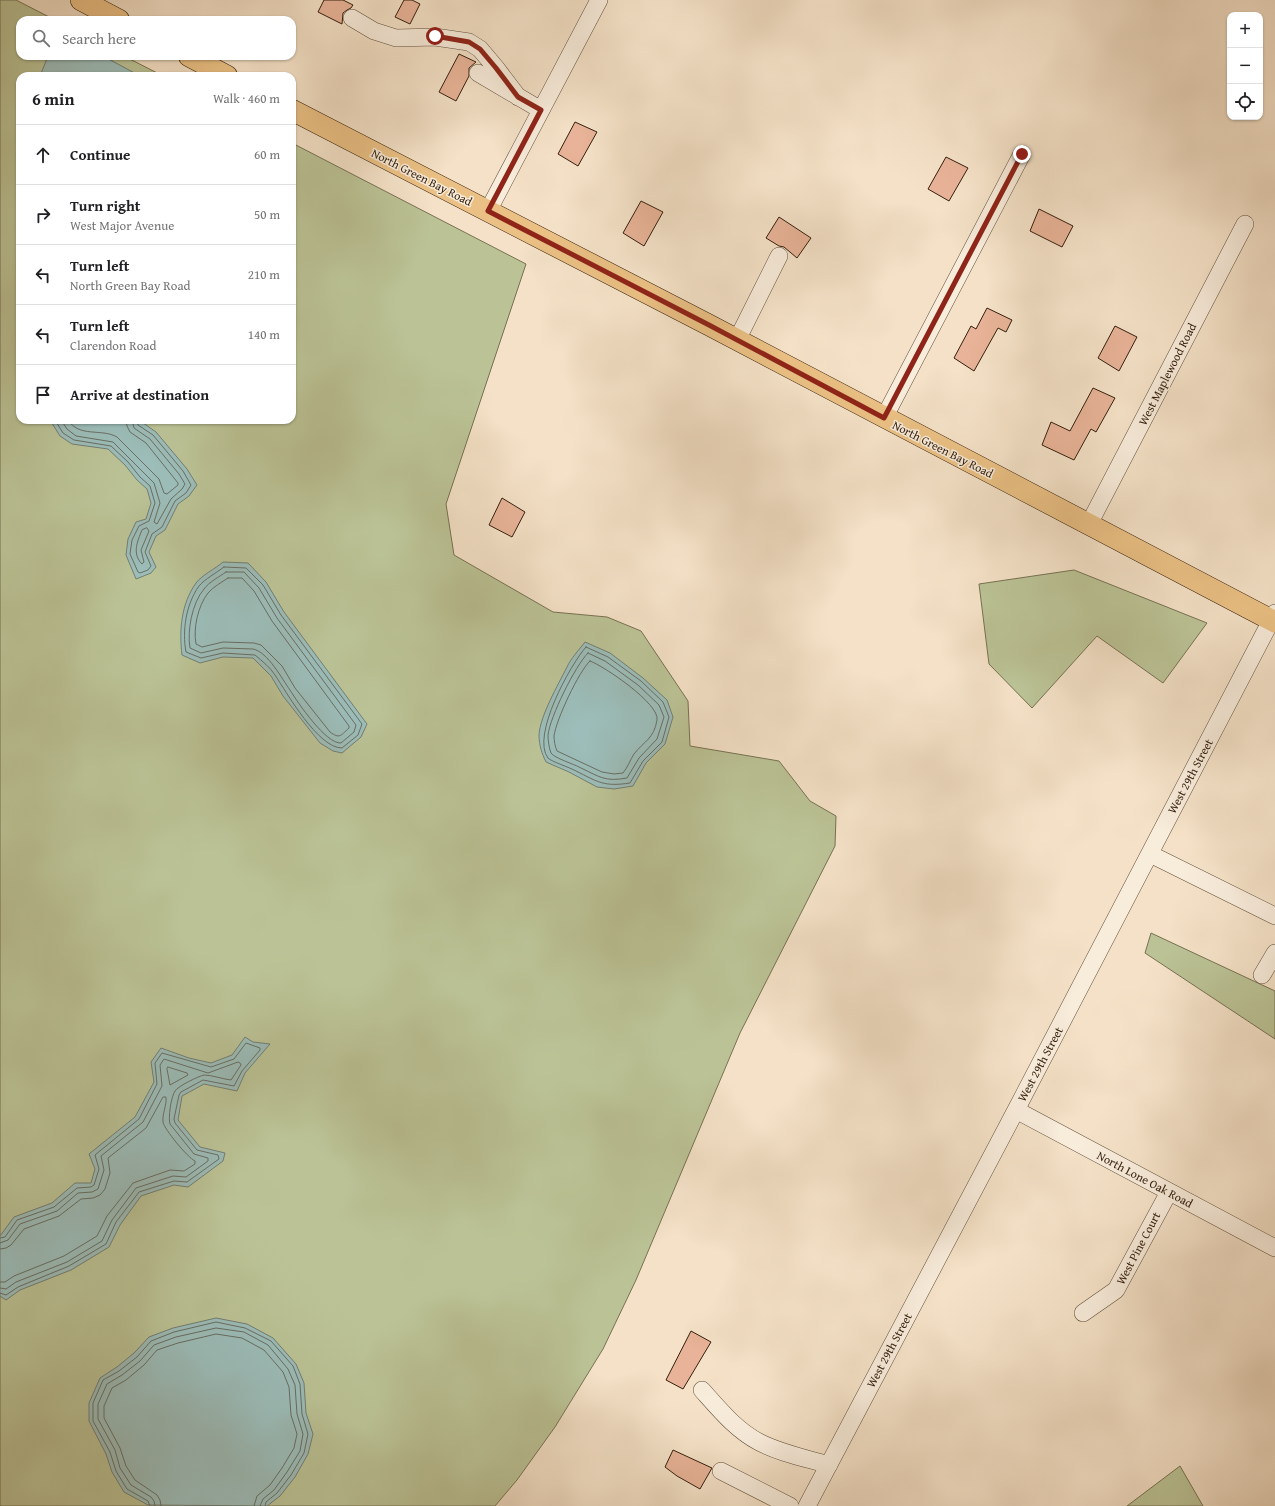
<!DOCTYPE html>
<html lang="en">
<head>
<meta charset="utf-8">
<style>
	:root { --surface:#fff; --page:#f2f2f2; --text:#202124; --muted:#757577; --line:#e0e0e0 }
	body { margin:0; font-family:"Gentium Book Plus",serif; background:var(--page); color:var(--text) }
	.controls { position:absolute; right:12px; top:12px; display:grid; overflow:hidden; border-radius:8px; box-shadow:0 1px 3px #0004 }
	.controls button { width:36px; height:36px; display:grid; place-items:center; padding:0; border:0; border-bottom:1px solid var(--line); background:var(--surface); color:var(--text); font:20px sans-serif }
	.stop { position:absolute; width:12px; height:12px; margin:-9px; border:3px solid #8f2418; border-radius:50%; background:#fff }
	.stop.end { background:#8f2418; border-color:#fff; box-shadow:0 1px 4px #0008 }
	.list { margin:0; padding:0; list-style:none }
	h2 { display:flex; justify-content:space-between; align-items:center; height:52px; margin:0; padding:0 16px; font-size:17px }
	h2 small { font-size:13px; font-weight:400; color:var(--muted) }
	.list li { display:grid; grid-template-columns:26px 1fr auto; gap:12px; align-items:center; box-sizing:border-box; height:60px; padding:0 16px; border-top:1px solid var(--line) }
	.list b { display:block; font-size:15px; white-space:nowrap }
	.list p { margin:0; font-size:13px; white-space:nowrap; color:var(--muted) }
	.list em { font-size:13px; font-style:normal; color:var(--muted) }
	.icon { flex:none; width:22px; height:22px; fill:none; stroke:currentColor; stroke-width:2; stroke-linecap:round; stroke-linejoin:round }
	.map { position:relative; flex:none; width:1275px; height:1506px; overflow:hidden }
	.search { position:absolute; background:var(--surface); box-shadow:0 1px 3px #0004; left:16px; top:16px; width:280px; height:44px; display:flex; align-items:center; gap:10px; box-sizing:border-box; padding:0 14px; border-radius:12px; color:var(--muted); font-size:15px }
	.panel { position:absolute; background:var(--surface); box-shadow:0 1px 3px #0004; left:16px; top:72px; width:280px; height:352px; border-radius:12px }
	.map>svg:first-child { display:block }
	.green { fill:#bbc396; stroke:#777152 }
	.water { fill:#9cbdb9; stroke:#727e74 }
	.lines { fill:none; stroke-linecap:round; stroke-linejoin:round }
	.shore { stroke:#686e63; stroke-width:1 }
	.building { fill:#e8b398; stroke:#331f0d }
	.minor-casing { stroke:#63503c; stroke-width:18 }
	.major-casing { stroke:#331f0d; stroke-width:22 }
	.minor { stroke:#f8ecdb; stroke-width:17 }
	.major { stroke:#eac084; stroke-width:21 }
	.route { stroke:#8f2418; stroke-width:5 }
	.labels { text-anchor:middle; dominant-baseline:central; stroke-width:3; stroke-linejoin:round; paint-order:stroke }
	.street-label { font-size:12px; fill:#331f0d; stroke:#f8ecdb }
</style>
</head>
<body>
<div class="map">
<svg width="1275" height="1506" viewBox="0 0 1275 1506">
	<rect width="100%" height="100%" fill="#f4e1c7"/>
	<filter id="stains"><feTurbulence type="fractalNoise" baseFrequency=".005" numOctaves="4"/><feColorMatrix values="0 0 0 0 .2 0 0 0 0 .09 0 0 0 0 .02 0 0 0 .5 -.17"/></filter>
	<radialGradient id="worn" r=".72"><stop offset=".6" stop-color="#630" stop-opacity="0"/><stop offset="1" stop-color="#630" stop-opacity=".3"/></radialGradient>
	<path class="green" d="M0,0H16L55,20H20V56H124L163,76H20V420H292V143L526,264L446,504L454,555L553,612L607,617L641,631L688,701L690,746L779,761L810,801L836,816L835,846L740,1033L636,1280L603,1349L555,1427L517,1480L495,1506H0Z
		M1074,570L1207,623L1163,683L1097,636L1032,708L989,664L979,584Z
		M1151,933L1275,991V1039L1145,953Z
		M1180,1466L1203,1506H1127Z"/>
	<path class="water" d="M48,56H103L140,76H40Z
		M50,420H139L156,432L187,469L197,485L189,496L178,504L165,530L156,536L149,552L156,567L151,573L136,579L126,555L128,539L136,522L146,519L151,503L147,489L137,480L125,465L108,449L72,444L60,436Z
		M223,562L248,563L266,582L284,612L367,724L361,737L342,753L333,751L320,743L283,696L271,676L253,658L223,657L200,663L182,655C179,631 181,604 196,583C202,575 215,569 223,562Z
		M585,642L610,653L643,678L667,700L673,717L665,744L646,763L633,786L614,789L597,787L569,772L546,762C542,754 539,745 539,735C540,716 558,685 567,667C571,658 579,650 585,642Z
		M245,1037L253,1042L270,1044L245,1073L237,1091L204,1084L182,1096L178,1120L200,1147L225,1153L223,1161L188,1187L174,1185L141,1196L120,1225L109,1247L71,1270L20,1290L6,1300L0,1296V1236L14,1217L52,1203L75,1183H91L95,1169L89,1154L135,1117L154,1082L151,1062L161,1048L189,1058L211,1063L232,1055Z
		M216,1318L247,1324L273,1338L296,1364L304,1383L306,1413L313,1434L308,1454L295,1477L280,1496L267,1506L148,1505L124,1492L112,1472L106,1454L89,1421V1403L100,1378L117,1367L134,1353L149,1337L173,1328Z"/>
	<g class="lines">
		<path class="shore" d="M55,420L63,433L74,440L111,446L128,462L140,477L150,486L155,503L149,521L139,526L132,540L130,554L138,572L140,573L148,570L151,566L145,552L152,534L162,527L175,501L186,493L191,485L183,471L153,435L138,425L137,420
			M61,420L67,429L76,436L113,442L154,483L160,503L154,522L157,524L171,499L182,489L185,484L179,474L150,439L134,428L132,420
			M68,420C79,438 101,428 117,437L159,479L164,493L167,494L178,485V483L146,443L130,432L127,426L126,420
			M147,528L149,531L141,550L144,562L142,564C132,554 137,542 142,530Z
			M224,567L246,568L263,585L281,615L362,724L358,735L342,748C318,748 287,693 275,675C270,667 262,661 255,655L223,653L201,658L186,652C182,631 186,604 199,586C205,579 216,573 224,567Z
			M226,572H244L259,588L277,618L356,725L354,732L341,743C326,744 298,703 290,690C282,679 268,652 253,649L223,648L201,653L190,648C187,631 192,603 204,589C209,582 219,577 226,572Z
			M228,578H242L254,591L272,621L349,726V728C340,736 340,739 330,732L295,688L282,666L261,645L254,643L223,642L202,647L196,644C193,628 198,606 208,593C213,587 222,582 228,578Z
			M586,647L608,657L641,681L663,702L669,717L662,742L643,761L630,783C604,787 598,782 576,771C569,767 552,762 548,758C531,736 570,665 586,647Z
			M588,653L605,661L638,685L659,705L664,717L657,739L639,758L627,778C605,782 600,777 581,768C574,764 554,758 551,753C549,748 548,740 548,735C550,717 575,666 588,653Z
			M590,661C604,666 660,704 657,720C654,739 644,741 634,754C630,760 628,767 623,773L614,774L602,772L557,751C555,747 554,740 554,736C556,720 579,671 590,661Z
			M168,1067L187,1073L188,1075L170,1085L167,1069Z
			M0,1238L5,1237L17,1220L54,1207L77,1188L91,1187L94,1185L99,1169L95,1155L139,1119L157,1084L155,1063L162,1053L211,1067L234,1059L246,1043L260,1048V1050L242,1071L234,1086L203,1080L181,1092L179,1095L174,1119L175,1123L197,1150L218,1155L219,1159L187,1182L174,1181L139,1192L116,1222L106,1244L69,1266L18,1287L6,1295L0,1293
			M0,1243L8,1240L20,1224L57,1211L78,1193L92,1192L98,1189L104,1170L101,1156L143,1122L162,1086L160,1065L164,1059L208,1073L238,1062L240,1063L241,1065L231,1080C222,1079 212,1075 204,1075C199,1076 178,1086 175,1091C171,1097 168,1118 170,1124L194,1154L208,1158V1161L186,1177L173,1176L136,1188L112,1220L102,1241L67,1262L16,1282L6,1289L0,1288
			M0,1249L6,1248L11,1245L24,1229L59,1216L81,1199L93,1198L100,1195L105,1189L110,1173L108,1158L146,1128L163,1097H166C167,1105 162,1114 163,1122C164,1129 188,1158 195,1161V1164L184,1171L170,1170L133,1183L107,1216L97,1236L64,1256L14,1276L5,1282H0
			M150,1506L148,1501L127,1489L116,1471L110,1452L93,1421V1403L103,1380L119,1371L137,1357L151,1341L174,1332L216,1322L245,1328L271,1341L293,1366L300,1384L302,1414L308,1434L304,1453L291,1475L277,1493L266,1502L265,1506
			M155,1506L154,1501L151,1497L131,1485L120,1468L115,1450L98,1419V1404L107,1384L122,1375L140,1361L154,1345L176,1337L216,1328L244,1332L268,1345L288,1369L295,1385L297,1414L303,1434L300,1451L287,1472L274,1490L263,1499L260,1506
			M161,1506L160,1500L157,1495L135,1480L126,1466L120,1448L104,1418V1406L112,1388L126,1380L144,1365L157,1350L178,1343L216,1334L242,1338L264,1350L283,1372L289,1387L291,1415L297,1434L294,1448L282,1468L270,1485L257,1496L254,1506"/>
	</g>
	<path class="building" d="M324,0H343L353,5L351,8L347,10L343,13L342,24L318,12Z
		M404,0H412L420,4L410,24L395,17Z
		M459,54L476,62L469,68V76L456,101L439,92Z
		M575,122L597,132L578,166L558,154Z
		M946,157L968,168L949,201L928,189Z
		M641,201L663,212L644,246L623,233Z
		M1039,209L1073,226L1062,247L1030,231Z
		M779,217L811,238L797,258L784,247L779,246L766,238Z
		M987,308L1012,320L1006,332L998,328L974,371L954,358L971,326L976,329Z
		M1115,326L1137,337L1119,371L1098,358Z
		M1093,388L1115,398L1096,432L1091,429L1074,460L1042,445L1051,422L1070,431Z
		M502,498L525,512L512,537L489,525Z
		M691,1331L711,1342L683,1389L666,1380Z
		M673,1450L712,1468L700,1489L677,1476L665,1467Z"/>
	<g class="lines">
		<defs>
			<path id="minor" d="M352,18L374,31L396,38L435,37L469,42L480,49L496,68L518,97
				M478,73L541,110
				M488,211L599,0
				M737,340L779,256
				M884,418L1022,154
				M1089,524L1245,224
				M1150,854L1275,916
				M1262,975L1275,953
				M1016,1110L1275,1248
				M1083,1313L1116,1290L1169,1192
				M702,1390C719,1409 736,1430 759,1442C780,1453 805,1458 829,1465
				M721,1471L790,1506
				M807,1506L1016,1110L1275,613"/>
			<path id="major" d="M81,0L119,20
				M189,56L227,76
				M292,110L709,325L1275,622"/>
		</defs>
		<use href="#minor" class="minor-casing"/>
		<use href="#major" class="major-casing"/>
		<use href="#minor" class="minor"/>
		<use href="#major" class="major"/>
	</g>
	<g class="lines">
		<path class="route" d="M435,36L469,42L480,49L496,68L518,97L541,110L488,211L709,325L884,418L1022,154"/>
	</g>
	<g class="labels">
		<g class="street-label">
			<text transform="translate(422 177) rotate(27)">North Green Bay Road</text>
			<text transform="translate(1167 374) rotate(-63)">West Maplewood Road</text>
			<text transform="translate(943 449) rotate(27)">North Green Bay Road</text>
			<text transform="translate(1190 776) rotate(-62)">West 29th Street</text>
			<text transform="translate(1040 1064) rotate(-62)">West 29th Street</text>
			<text transform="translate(1145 1179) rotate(28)">North Lone Oak Road</text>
			<text transform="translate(1138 1248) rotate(-62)">West Pine Court</text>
			<text transform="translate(889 1350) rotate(-62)">West 29th Street</text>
		</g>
	</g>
	<rect width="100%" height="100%" filter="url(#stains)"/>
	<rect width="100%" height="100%" fill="url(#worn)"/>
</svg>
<div class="controls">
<button>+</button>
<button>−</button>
<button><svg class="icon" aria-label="locate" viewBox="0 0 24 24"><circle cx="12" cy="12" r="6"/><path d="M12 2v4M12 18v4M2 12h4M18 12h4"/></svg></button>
</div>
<div class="stop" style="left:435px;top:36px"></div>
<div class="stop end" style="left:1022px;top:154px"></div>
<div class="search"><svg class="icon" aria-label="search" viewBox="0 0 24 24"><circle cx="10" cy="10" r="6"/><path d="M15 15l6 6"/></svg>Search here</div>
<section class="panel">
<h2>6 min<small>Walk · 460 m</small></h2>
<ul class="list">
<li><svg class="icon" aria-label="ahead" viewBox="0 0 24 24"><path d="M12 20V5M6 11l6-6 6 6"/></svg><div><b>Continue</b></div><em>60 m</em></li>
<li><svg class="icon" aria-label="right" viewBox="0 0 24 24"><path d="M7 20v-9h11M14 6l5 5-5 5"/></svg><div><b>Turn right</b><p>West Major Avenue</p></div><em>50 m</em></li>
<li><svg class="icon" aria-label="left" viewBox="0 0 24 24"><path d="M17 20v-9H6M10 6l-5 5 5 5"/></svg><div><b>Turn left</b><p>North Green Bay Road</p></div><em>210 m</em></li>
<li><svg class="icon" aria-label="left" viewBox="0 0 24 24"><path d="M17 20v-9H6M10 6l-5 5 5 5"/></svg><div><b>Turn left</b><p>Clarendon Road</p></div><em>140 m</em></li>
<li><svg class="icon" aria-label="arrive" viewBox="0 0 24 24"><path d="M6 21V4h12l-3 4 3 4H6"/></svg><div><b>Arrive at destination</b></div></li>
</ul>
</section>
</div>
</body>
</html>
